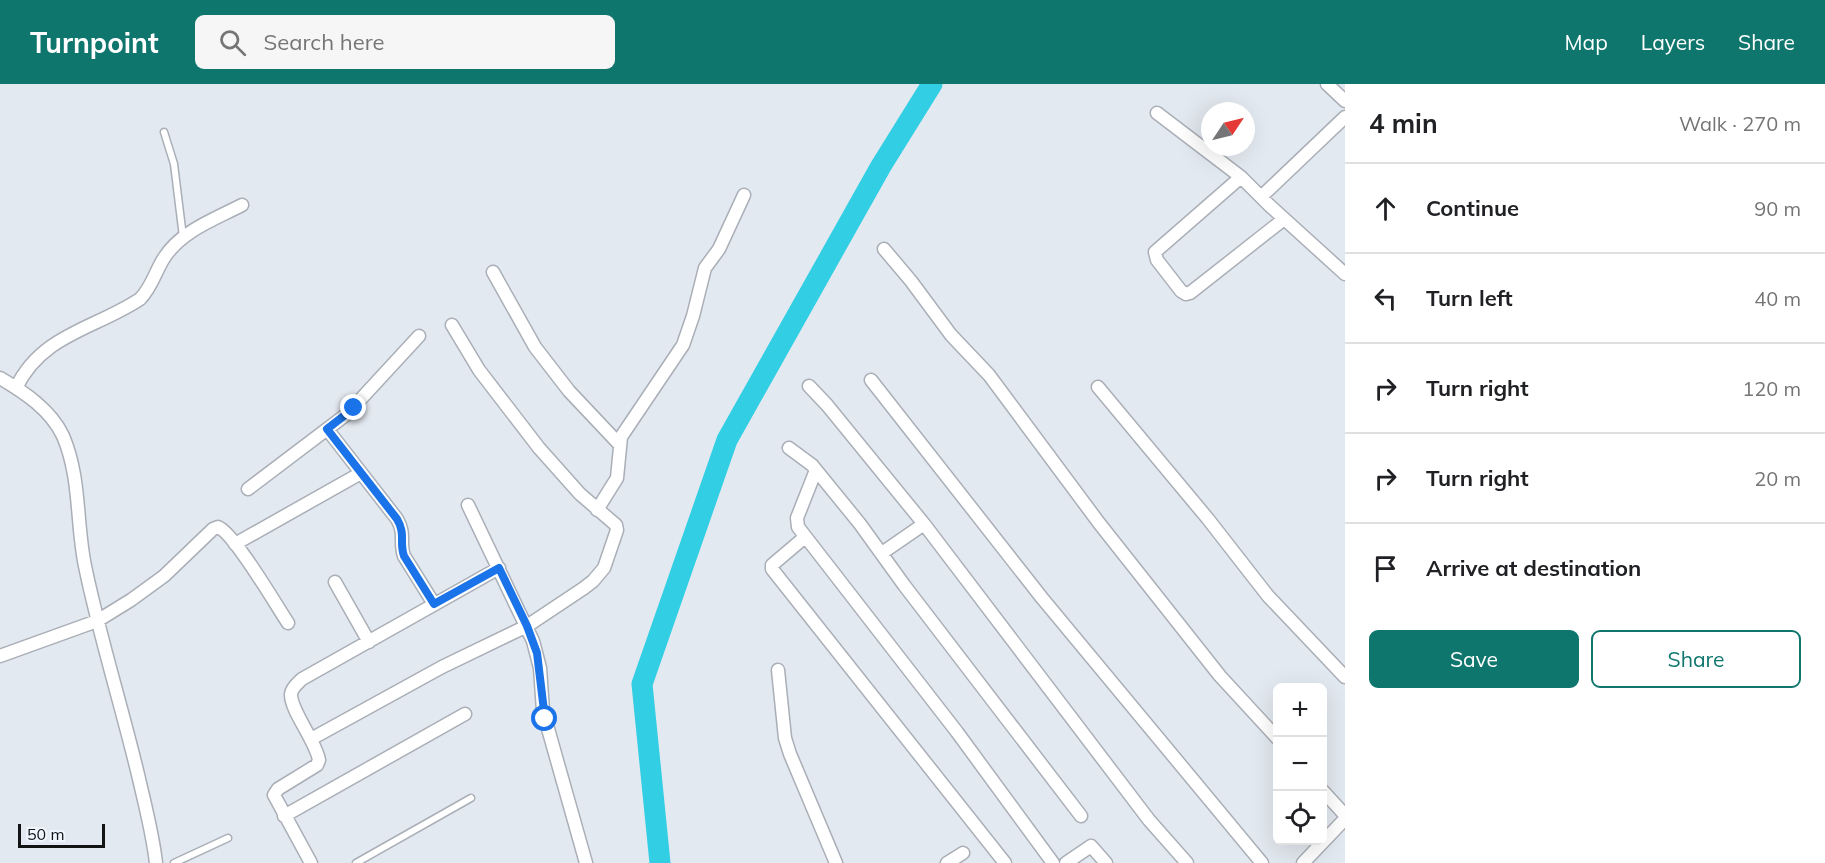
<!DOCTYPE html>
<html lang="en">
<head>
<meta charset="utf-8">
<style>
	:root { --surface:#fff; --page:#f6f6f6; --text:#202124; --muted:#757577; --line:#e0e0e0; --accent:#0f766e }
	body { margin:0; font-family:Mulish,sans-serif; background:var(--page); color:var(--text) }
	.controls { position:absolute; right:18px; bottom:18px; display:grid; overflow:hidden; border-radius:9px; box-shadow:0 6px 24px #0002 }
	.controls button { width:54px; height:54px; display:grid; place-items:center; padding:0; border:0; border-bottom:2px solid var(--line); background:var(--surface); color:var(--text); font:30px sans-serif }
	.compass { position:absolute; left:1201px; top:18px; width:54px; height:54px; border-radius:50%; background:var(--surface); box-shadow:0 6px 24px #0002; rotate:55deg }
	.scale { position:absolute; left:18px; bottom:15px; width:87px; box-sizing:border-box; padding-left:6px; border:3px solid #111315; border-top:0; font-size:16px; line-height:21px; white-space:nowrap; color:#111315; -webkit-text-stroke:4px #f0f6fe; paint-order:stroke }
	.stop { position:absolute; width:18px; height:18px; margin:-14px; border:4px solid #1a73e8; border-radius:50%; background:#fff }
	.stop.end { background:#1a73e8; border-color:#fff; box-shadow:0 2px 6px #0008 }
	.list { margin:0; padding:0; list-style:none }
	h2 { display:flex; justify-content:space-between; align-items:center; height:78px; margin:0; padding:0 24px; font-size:26px }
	h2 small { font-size:20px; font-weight:400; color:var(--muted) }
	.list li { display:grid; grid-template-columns:39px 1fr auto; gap:18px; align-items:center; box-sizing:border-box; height:90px; padding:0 24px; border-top:2px solid var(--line) }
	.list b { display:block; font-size:22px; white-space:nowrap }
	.list em { font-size:20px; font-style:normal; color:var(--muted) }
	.actions { display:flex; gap:12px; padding:18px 24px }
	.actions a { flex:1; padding:14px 0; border:2px solid var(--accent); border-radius:9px; text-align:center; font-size:21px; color:var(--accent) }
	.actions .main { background:var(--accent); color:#fff }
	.icon { flex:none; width:33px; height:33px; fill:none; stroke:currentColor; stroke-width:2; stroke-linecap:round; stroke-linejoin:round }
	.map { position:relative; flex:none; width:1345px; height:779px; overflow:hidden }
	header { display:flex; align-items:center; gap:36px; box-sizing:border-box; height:84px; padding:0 30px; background:var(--accent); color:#fff }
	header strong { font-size:28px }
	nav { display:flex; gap:33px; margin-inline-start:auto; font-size:21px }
	.search { width:420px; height:54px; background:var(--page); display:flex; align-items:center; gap:15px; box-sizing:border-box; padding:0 21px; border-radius:9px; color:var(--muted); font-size:22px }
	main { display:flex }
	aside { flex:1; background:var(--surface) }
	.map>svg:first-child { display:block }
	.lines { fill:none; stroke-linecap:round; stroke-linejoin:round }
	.river { stroke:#32cee3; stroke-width:21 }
	.service-casing { stroke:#aaafb7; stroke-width:9 }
	.minor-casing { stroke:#aaafb7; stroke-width:15 }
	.service { stroke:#fff; stroke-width:6 }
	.minor { stroke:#fff; stroke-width:12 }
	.route { stroke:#1a73e8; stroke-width:8 }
</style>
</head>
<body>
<header>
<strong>Turnpoint</strong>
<div class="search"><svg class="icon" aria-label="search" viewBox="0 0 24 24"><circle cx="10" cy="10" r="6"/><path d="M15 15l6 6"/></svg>Search here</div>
<nav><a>Map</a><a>Layers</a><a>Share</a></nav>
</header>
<main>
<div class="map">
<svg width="1345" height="779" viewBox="0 0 1345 779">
	<rect width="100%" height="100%" fill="#e3e9f0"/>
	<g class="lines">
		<path class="river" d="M660,779L642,600L727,356L881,82L932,0"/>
		<defs>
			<path id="service" d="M164,48L174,80L183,153
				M174,779L228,754
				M356,779L471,714"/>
			<path id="minor" d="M1327,0L1345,17
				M1157,29L1241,93L1269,121L1345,190
				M1241,93L1155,168L1157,176L1181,207L1186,210L1190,209L1284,135
				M1261,113L1345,33
				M884,165L911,197L951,251L989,291L1099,439L1220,592L1278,655
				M493,188L535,263L569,307L620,361
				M0,294C24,308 51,326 63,352C81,394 76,439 85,482C100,555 123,626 140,699C146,725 153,752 156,779
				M871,296L1042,514L1262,779
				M809,302L827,321L924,440L1149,736L1187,779
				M1098,303L1208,435L1268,512L1345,593
				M16,304C42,250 95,245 140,215C152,203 155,188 164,174C181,147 215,135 242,121
				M327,345L397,435C406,450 399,458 404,472L434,520
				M789,364L812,381L860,440L904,501L1081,732
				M816,386L797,434L798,443L957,648L1053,779
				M248,405L347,330L419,252
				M468,421L533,557L540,584L543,627L586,779
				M597,426L617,394L621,353L683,261L693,232L705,184L719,165L744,111
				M805,453L772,481V485L1005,779
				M235,460L361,389
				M882,469L924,440
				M335,498L369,558
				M0,572L97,537L131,516L164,492L213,445L218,443C234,449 276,521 288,539
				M778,586L785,654L790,670L836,779
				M311,655L442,583L527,542L584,504L593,497L604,484L617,446L616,441L580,410L539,364L479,286L452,241
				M1322,706L1345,731
				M284,732L465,630
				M311,779L274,711L278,705L317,681L319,676C316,657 290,626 291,610C292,603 298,599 302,595L499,484
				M947,779L963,769
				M1066,779L1091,762L1106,779
				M1303,779L1345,735"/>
		</defs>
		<use href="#service" class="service-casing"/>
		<use href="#minor" class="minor-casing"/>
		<use href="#service" class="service"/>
		<use href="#minor" class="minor"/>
	</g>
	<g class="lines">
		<path class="route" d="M354,324L327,345L397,435C406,450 399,458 404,472L434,520L499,484L527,542L537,569L545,635"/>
	</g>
</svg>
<div class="controls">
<button>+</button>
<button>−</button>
<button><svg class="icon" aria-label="locate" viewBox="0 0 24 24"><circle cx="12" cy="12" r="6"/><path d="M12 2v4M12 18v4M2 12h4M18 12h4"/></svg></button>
</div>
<svg class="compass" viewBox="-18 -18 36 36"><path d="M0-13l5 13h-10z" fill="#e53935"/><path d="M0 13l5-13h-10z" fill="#757577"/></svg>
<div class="scale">50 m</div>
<div class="stop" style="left:545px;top:635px"></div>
<div class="stop end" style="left:354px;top:324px"></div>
</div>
<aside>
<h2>4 min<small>Walk · 270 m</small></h2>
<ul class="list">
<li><svg class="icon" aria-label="ahead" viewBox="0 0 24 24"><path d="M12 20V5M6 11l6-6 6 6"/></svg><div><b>Continue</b></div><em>90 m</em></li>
<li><svg class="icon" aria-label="left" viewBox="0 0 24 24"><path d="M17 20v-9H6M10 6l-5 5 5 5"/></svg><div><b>Turn left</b></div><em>40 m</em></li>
<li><svg class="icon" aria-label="right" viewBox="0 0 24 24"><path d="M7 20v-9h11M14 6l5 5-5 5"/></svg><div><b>Turn right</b></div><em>120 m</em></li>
<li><svg class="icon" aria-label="right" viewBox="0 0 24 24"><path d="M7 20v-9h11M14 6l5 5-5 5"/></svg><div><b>Turn right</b></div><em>20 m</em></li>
<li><svg class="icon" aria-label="arrive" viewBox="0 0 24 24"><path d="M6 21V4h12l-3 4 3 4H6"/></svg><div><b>Arrive at destination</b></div></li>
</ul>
<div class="actions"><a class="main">Save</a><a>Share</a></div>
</aside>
</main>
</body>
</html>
